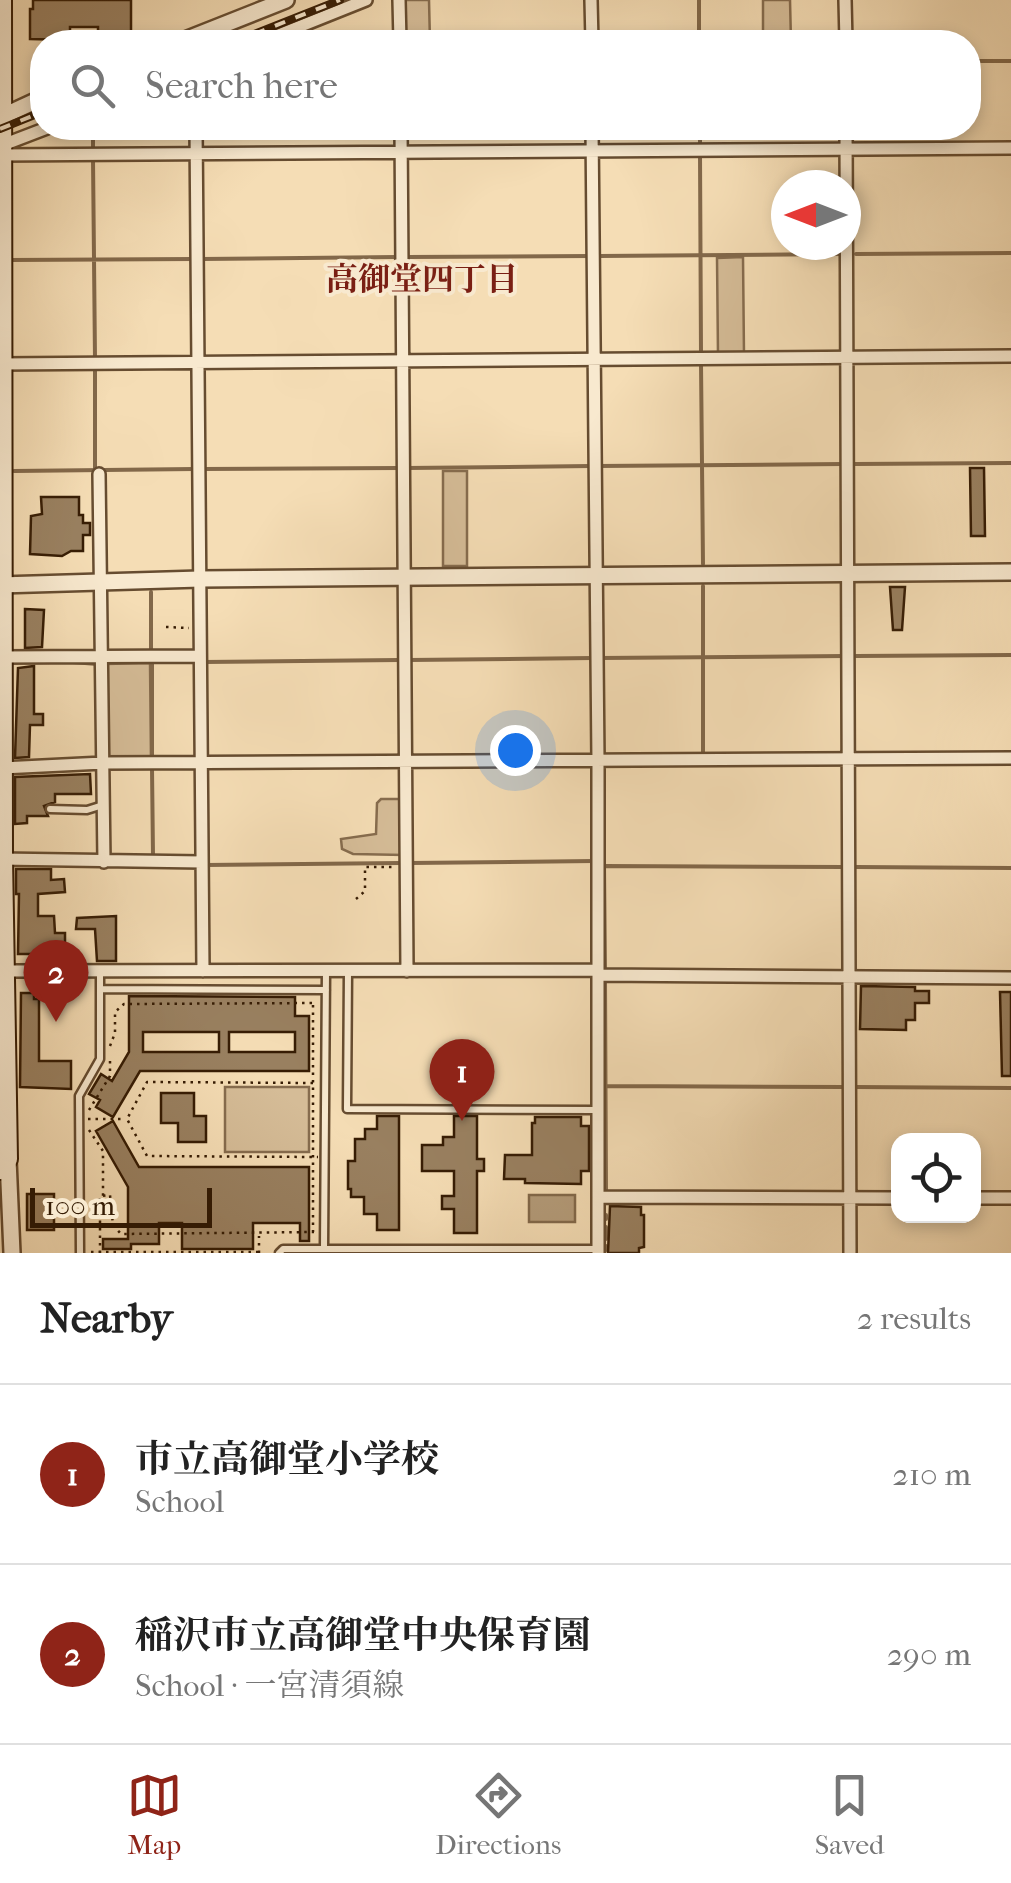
<!DOCTYPE html>
<html lang="en">
<head>
<meta charset="utf-8">
<style>
	:root { --surface:#fff; --page:#f6f6f6; --text:#222; --muted:#767676; --line:#e0e0e0; --accent:#8f2418 }
	body { margin:0; font-family:"IM FELL French Canon","Noto Serif JP",serif; background:var(--page); color:var(--text) }
	.controls { position:absolute; right:30px; bottom:30px; display:grid; overflow:hidden; border-radius:20px; box-shadow:0 5px 15px #0003 }
	.controls button { width:90px; height:90px; display:grid; place-items:center; padding:0; border:0; border-bottom:2px solid var(--line); background:var(--surface); color:var(--text); font:50px sans-serif }
	.compass { position:absolute; left:771px; top:170px; width:90px; height:90px; border-radius:50%; background:var(--surface); box-shadow:0 5px 15px #0003; rotate:270deg }
	.scale { position:absolute; left:30px; bottom:25px; width:182px; box-sizing:border-box; padding-left:10px; border:5px solid #361c04; border-top:0; font-size:28px; line-height:35px; white-space:nowrap; color:#361c04; -webkit-text-stroke:8px #f8e9cf; paint-order:stroke }
	.you { position:absolute; left:515px; top:750px; width:35px; height:35px; margin:-25px; border:8px solid #fff; border-radius:50%; background:#1a73e8; box-shadow:0 0 0 15px #1a73e833 }
	.badge { display:grid; place-items:center; width:65px; height:65px; border-radius:50%; background:var(--accent); color:#fff; font-size:32px; font-weight:700 }
	.pin { position:absolute; translate:-50% -82px; filter:drop-shadow(0 2px 5px #0008) }
	.pin::after { content:''; position:absolute; top:52px; width:35px; height:30px; background:inherit; clip-path:polygon(0 0,100% 0,50% 100%) }
	.list { margin:0; padding:0; list-style:none }
	h2 { display:flex; justify-content:space-between; align-items:center; height:130px; margin:0; padding:0 40px; font-size:42px }
	h2 small { font-size:32px; font-weight:400; color:var(--muted) }
	.list li { display:grid; grid-template-columns:65px 1fr auto; gap:30px; align-items:center; box-sizing:border-box; height:180px; padding:0 40px; border-top:2px solid var(--line) }
	.list b { display:block; font-size:38px; white-space:nowrap }
	.list p { margin:0; font-size:32px; white-space:nowrap; color:var(--muted) }
	.list em { font-size:32px; font-style:normal; color:var(--muted) }
	.icon { flex:none; width:55px; height:55px; fill:none; stroke:currentColor; stroke-width:2; stroke-linecap:round; stroke-linejoin:round }
	.map { position:relative; flex:none; width:1011px; height:1253px; overflow:hidden }
	.search { position:absolute; background:var(--surface); box-shadow:0 5px 15px #0003; left:30px; right:30px; top:30px; height:110px; display:flex; align-items:center; gap:25px; box-sizing:border-box; padding:0 35px; border-radius:40px; color:var(--muted); font-size:38px }
	.sheet { height:490px; background:var(--surface) }
	nav { display:flex; justify-content:space-around; align-items:center; box-sizing:border-box; height:140px; border-top:2px solid var(--line); background:var(--surface); font-size:28px; color:var(--muted) }
	nav a { display:grid; justify-items:center; gap:5px }
	nav .on { color:var(--accent) }
	.map>svg:first-child { display:block }
	.green { fill:#d5bc97; stroke:#866c4e; stroke-width:2.5 }
	.water { fill:#b49b79; stroke:#82684a; stroke-width:2.5 }
	.lines { fill:none; stroke-linecap:round; stroke-linejoin:round }
	.stream { stroke:#82684a; stroke-width:4 }
	.building { fill:#998060; stroke:#361c04; stroke-width:2.5; fill-rule:evenodd }
	.service-casing { stroke:#664c30; stroke-width:11 }
	.minor-casing { stroke:#664c30; stroke-width:16 }
	.tertiary-casing { stroke:#664c30; stroke-width:20 }
	.secondary-casing { stroke:#361c04; stroke-width:22 }
	.path { stroke:#361c04; stroke-width:2.5; stroke-dasharray:2.5 5; stroke-linecap:butt }
	.service { stroke:#f8e9cf; stroke-width:6 }
	.minor { stroke:#f8e9cf; stroke-width:11 }
	.tertiary { stroke:#f8e9cf; stroke-width:15 }
	.secondary { stroke:#f8e9cf; stroke-width:18 }
	.rail-casing { stroke:#361c04; stroke-width:8 }
	.rail { stroke:#f8e9cf; stroke-width:4; stroke-dasharray:11; stroke-linecap:butt }
	.labels { text-anchor:middle; dominant-baseline:central; stroke-width:8; stroke-linejoin:round; paint-order:stroke }
	.neighbourhood-label { font-size:32px; font-weight:bold; fill:#7a1f14; stroke:#f8e9cf }
</style>
</head>
<body>
<div class="map">
<svg width="1011" height="1253" viewBox="0 0 1011 1253">
	<rect width="100%" height="100%" fill="#f5ddb5"/>
	<filter id="stains"><feTurbulence type="fractalNoise" baseFrequency=".002" numOctaves="4"/><feColorMatrix values="0 0 0 0 .2 0 0 0 0 .09 0 0 0 0 .02 0 0 0 .5 -.17"/></filter>
	<radialGradient id="worn" r=".72"><stop offset=".6" stop-color="#630" stop-opacity="0"/><stop offset="1" stop-color="#630" stop-opacity=".3"/></radialGradient>
	<path class="green" d="M404,0H429L430,42H404Z
		M763,0H790L791,42H763Z
		M743,257L744,355H718L717,258Z
		M443,471H467V566H443Z
		M150,663L151,760L106,757L105,664Z
		M381,799H404V855L353,854L342,849L341,839L376,834L377,803Z
		M225,1087H309V1152H225Z"/>
	<path class="water" d="M529,1195H575V1222H529Z"/>
	<g class="lines">
		<path class="stream" d="M699,0V42
			M968,61H1011
			M93,128V151
			M700,128V146
			M700,154L701,354
			M93,159L95,359
			M856,254L1011,253
			M599,256L842,254
			M407,257L591,256
			M202,259L397,257
			M10,260L194,259
			M701,364L703,564
			M95,367V470
			M855,464L1011,463
			M598,466L843,464
			M407,468L591,466
			M202,469L400,468
			M14,471L194,469
			M703,586V756
			M151,592V652
			M856,656L1011,655
			M600,658L845,656
			M409,660L593,658
			M152,661V760
			M73,662L97,664
			M204,662L399,660
			M152,768L153,856
			M410,863L594,861
			M206,865L401,863
			M856,867L1011,868
			M605,969L604,866L846,867
			M605,982L606,1190
			M605,1086L845,1087
			M855,1087L1011,1088
			M606,1215V1219
			M606,1227V1239
			M606,1246V1250"/>
	</g>
	<path class="building" d="M33,0H131V42H98V27H70V40L30,39V9H33Z
		M970,468H984L985,536H971Z
		M41,497H79V515H83V523H90V535H83V551H71L62,556L30,554L31,516L42,514Z
		M890,587H905L902,630H893Z
		M25,609L44,610L42,647L25,648Z
		M34,666V714H43V725H30L29,757L15,758L18,668Z
		M90,774L91,794H55V802L44,806L48,816H27V823L15,824V777Z
		M16,869H51V880L64,879L65,892L38,894V916H54L55,933H65V954H18L19,894H16Z
		M116,916V961H97L95,929H76L77,918Z
		M861,986L915,987V991H929V1003H915V1020H906V1030L860,1029Z
		M1000,992H1011V1076H1002Z
		M21,993H34V999H39V1061H71V1089L20,1087Z
		M129,996L295,997V1016H309V1071H140L113,1117L96,1107L100,1100L89,1094L101,1074L112,1081L129,1052ZM143,1032H219V1052H143ZM229,1032H295V1052H229Z
		M161,1093H194V1116H206V1142H178V1123H161Z
		M377,1116H399V1230H377V1214H364V1197H351V1189H348V1161H355V1139H365V1129H377Z
		M454,1116H477V1159H484V1171H477V1233H454V1209H442V1196H454V1171H422V1145H443V1137H454Z
		M535,1117H581V1126H589V1171H581V1184L525,1183V1179H504L505,1155H532V1123H535Z
		M113,1121L139,1167H309V1241H300V1223H253V1249H182V1223H159V1244H131V1249H103V1239H128V1187L96,1131Z
		M27,1194H54V1230H27Z
		M610,1206L641,1207V1215H644V1247L639,1248V1253H608Z"/>
	<g class="lines">
		<defs>
			<path id="service" d="M50,809L87,810L103,805
				M348,972L347,1109L597,1110
				M100,989L326,990
				M324,1249L326,971
				M80,1253L79,1096L100,1059V971
				M279,1253L283,1249H597"/>
			<path id="minor" d="M399,0L400,42
				M591,0L592,42
				M845,0L846,42
				M261,42L366,0
				M196,128L203,971
				M401,128L407,971
				M592,128L598,761V1253
				M846,128L850,1253
				M0,146L47,128
				M0,155L1011,148
				M0,364L1011,356
				M99,474L104,862
				M2,657L200,656
				M2,768L103,763L1011,758
				M0,859L202,862
				M7,971L598,970
				M598,975L1011,978
				M598,1197L898,1198
				M974,1198H1011"/>
			<path id="tertiary" d="M180,42L286,0
				M1,117L42,98
				M0,585L200,579L1011,572
				M8,1159L12,1253"/>
			<path id="secondary" d="M0,1170L8,1159L3,858L2,0"/>
		</defs>
		<use href="#service" class="service-casing"/>
		<use href="#minor" class="minor-casing"/>
		<use href="#tertiary" class="tertiary-casing"/>
		<use href="#secondary" class="secondary-casing"/>
		<path class="path" d="M166,627L189,628
			M356,899L365,891V867H395
			M313,1005V1232
			M110,1046L115,1033V1012L124,1004L314,1003
			M313,1083L147,1082L127,1119L147,1156L318,1157
			M89,1110L110,1076V1059
			M88,1119H125
			M89,1130L103,1151V1196
			M91,1252H259
			M100,1253V1196L110,1195L113,1225L121,1234L314,1232
			M259,1253V1236"/>
		<use href="#service" class="service"/>
		<use href="#minor" class="minor"/>
		<use href="#tertiary" class="tertiary"/>
		<use href="#secondary" class="secondary"/>
		<defs>
			<path id="rail" d="M234,42L340,0
				M0,129L42,112"/>
		</defs>
		<use href="#rail" class="rail-casing"/>
		<use href="#rail" class="rail"/>
	</g>
	<g class="labels">
		<g class="neighbourhood-label">
			<text x="422" y="279">高御堂四丁目</text>
		</g>
	</g>
	<rect width="100%" height="100%" filter="url(#stains)"/>
	<rect width="100%" height="100%" fill="url(#worn)"/>
</svg>
<div class="controls">
<button><svg class="icon" aria-label="locate" viewBox="0 0 24 24"><circle cx="12" cy="12" r="6"/><path d="M12 2v4M12 18v4M2 12h4M18 12h4"/></svg></button>
</div>
<svg class="compass" viewBox="-18 -18 36 36"><path d="M0-13l5 13h-10z" fill="#e53935"/><path d="M0 13l5-13h-10z" fill="#767676"/></svg>
<div class="scale">100 m</div>
<div class="you"></div>
<div class="pin badge" style="left:462px;top:1121px">1</div>
<div class="pin badge" style="left:56px;top:1022px">2</div>
<div class="search"><svg class="icon" aria-label="search" viewBox="0 0 24 24"><circle cx="10" cy="10" r="6"/><path d="M15 15l6 6"/></svg>Search here</div>
</div>
<section class="sheet">
<h2>Nearby<small>2 results</small></h2>
<ul class="list">
<li><span class="badge">1</span><div><b>市立高御堂小学校</b><p>School</p></div><em>210 m</em></li>
<li><span class="badge">2</span><div><b>稲沢市立高御堂中央保育園</b><p>School · 一宮清須線</p></div><em>290 m</em></li>
</ul>
</section>
<nav>
<a class="on"><svg class="icon" aria-label="map" viewBox="0 0 24 24"><path d="M3 6l6-2 6 2 6-2v14l-6 2-6-2-6 2zM9 4v14M15 6v14"/></svg>Map</a>
<a><svg class="icon" aria-label="directions" viewBox="0 0 24 24"><path d="M12 3l9 9-9 9-9-9zM9 14v-3h6M13 9l2 2-2 2"/></svg>Directions</a>
<a><svg class="icon" aria-label="saved" viewBox="0 0 24 24"><path d="M7 4h10v16l-5-4-5 4z"/></svg>Saved</a>
</nav>
</body>
</html>
